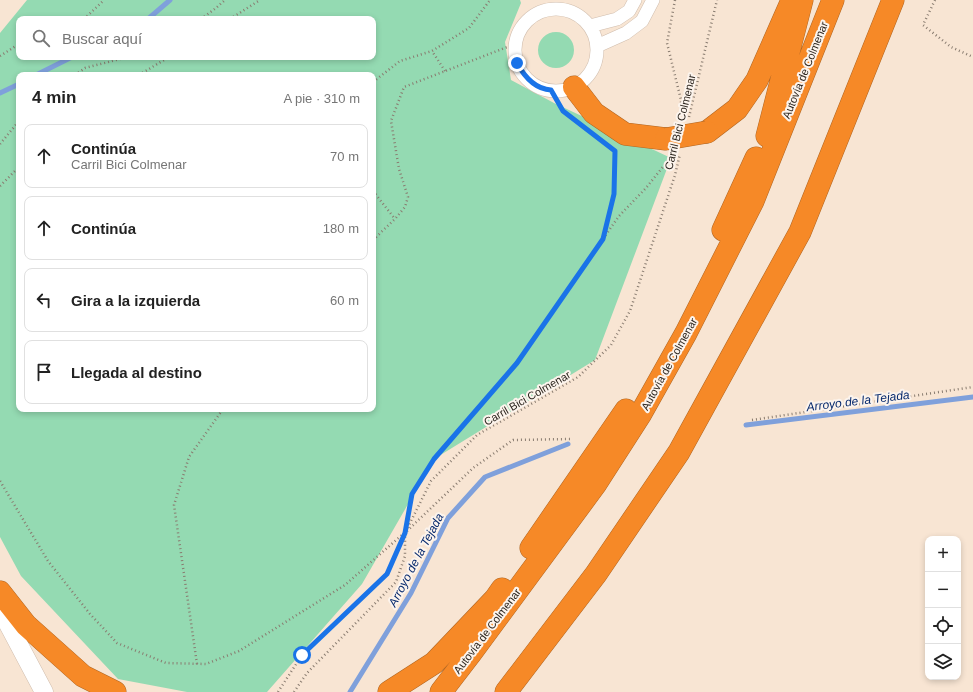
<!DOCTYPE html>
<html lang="es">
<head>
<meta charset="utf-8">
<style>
	:root { --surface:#fff; --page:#f6f6f6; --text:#222; --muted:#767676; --line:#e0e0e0 }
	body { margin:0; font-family:Arial,sans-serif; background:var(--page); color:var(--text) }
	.controls { position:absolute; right:12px; bottom:12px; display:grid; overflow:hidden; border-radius:8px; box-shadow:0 2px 6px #0003 }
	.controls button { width:36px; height:36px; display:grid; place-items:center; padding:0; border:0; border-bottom:1px solid var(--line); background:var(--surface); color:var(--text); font:20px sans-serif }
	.stop { position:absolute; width:12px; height:12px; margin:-9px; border:3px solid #1a73e8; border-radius:50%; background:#fff }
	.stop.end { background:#1a73e8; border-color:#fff; box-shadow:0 1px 4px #0008 }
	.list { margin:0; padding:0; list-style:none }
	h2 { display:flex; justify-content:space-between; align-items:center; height:52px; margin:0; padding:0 16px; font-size:17px }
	h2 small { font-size:13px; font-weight:400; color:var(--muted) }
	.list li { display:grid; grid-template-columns:26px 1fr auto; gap:12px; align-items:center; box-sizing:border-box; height:64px; margin:0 8px 8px; padding:0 8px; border:1px solid var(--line); border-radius:8px }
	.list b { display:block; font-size:15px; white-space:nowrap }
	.list p { margin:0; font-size:13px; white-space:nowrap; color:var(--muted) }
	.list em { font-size:13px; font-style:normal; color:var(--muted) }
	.icon { flex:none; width:22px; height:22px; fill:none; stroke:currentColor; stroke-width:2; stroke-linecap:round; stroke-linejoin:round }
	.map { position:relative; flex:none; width:973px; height:692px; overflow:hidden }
	.search { position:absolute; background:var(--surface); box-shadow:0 2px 6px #0003; left:16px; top:16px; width:360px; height:44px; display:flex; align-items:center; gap:10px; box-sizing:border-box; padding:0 14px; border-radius:8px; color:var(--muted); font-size:15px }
	.panel { position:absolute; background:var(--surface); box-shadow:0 2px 6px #0003; left:16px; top:72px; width:360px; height:340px; border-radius:8px }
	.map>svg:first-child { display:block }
	.green { fill:#94dab2; fill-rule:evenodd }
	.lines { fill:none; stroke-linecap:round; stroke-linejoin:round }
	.stream { stroke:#7fa0db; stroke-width:5 }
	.minor-casing { stroke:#d0bdad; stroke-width:14 }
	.secondary-casing { stroke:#d0bdad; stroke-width:19 }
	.motorway-casing { stroke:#af6624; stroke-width:23 }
	.path { stroke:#897c70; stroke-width:2.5; stroke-dasharray:1 3; stroke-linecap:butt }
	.minor { stroke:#fff; stroke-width:13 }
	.secondary { stroke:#fff; stroke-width:18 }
	.motorway { stroke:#f68927; stroke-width:22 }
	.motorway-bridge-casing { stroke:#af6624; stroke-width:23; stroke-linecap:butt }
	.motorway-bridge { stroke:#f68927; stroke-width:22 }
	.route { stroke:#1a73e8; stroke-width:5 }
	.labels { text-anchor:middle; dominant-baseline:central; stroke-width:4; stroke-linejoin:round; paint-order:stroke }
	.street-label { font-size:11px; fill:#2c251e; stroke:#fcf4ed }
	.water-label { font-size:12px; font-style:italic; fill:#06296d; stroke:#fcf4ed }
</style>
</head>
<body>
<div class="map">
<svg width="973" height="692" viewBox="0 0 973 692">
	<rect width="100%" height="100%" fill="#f8e5d3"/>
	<path class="green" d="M27,0H520L521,3L505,42L511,80L554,103L671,158L595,360L434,459L362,584L267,692H187L118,679L21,576L0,537V33ZM19,19H373V57H19ZM19,75H373V409H19Z
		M538 50a18 18 0 1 1 36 0a18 18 0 1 1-36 0Z"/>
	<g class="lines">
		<path class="stream" d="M148,19L170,0
			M36,75L72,57
			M0,93L19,84
			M746,425L973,397
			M350,692L411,593L448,518L485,477L568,444"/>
		<defs>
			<path id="minor" d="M515 50a41 41 0 1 1 82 0a41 41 0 1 1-82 0Z
				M590,26L617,19L629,11L635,0
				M597,46L626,33L642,21L653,0"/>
			<path id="secondary" d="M0,609L44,692"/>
			<path id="motorway" d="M574,87L594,113L625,134L666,139
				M707,132L737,109L757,80L790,5
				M767,136L802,0
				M723,230L756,158
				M531,548L626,410
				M0,592L26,625L83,676L115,692
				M389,692L434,663L495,599L502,589
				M441,692L471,653L595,485L640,415L686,333L753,201L833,0
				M506,692L596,574L679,452L800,232L893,0"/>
		</defs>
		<use href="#minor" class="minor-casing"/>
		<use href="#secondary" class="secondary-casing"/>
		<use href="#motorway" class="motorway-casing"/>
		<path class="path" d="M675,0L667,43L681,100V117
			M935,0L923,25L951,47L973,57
			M84,19L104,0
			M201,19L216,8L225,0
			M230,19L260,0
			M0,56L19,44
			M445,71L432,51L469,28L490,0
			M75,75L85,68L128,57
			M139,75L169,57
			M373,82L400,61L432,51
			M551,91L563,111L573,118
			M689,117L717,0
			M0,144L19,121
			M0,186L19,167
			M373,191L395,219
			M604,237L614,194L615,151L613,150
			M373,240L395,219L405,207L408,197L399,169L391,121L404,87L515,44
			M752,420L973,387
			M0,481L48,561L90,614L117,643L166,663L206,664L239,651L345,585L403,534
			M406,530L412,494L434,459L517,363L619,216L646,188L670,158
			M407,531L473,468L513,440L570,439
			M197,664L174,505L189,457L223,409
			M278,692L302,655L387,574L405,533L431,481L477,435L578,377L611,345L630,311L675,175L680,154
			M294,692L307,673L396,582L405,556V535"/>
		<use href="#minor" class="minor"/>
		<use href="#secondary" class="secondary"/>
		<use href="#motorway" class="motorway"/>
		<defs>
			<path id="motorway-bridge" d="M666,139L707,132"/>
		</defs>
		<use href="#motorway-bridge" class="motorway-bridge-casing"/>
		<use href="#motorway-bridge" class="motorway-bridge"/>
	</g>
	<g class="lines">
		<path class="route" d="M302,655L387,574L405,533L412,494L434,459L517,363L603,239L614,194L615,151L563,111L551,90C534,89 524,76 517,63"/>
	</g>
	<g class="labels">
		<g class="street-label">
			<text transform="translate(805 70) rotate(-68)">Autovía de Colmenar</text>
			<text transform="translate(680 122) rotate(-76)">Carril Bici Colmenar</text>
			<text transform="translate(669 364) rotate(-61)">Autovía de Colmenar</text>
			<text transform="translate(527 398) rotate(-30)">Carril Bici Colmenar</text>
			<text transform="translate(487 631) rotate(-53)">Autovía de Colmenar</text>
		</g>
		<g class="water-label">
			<text transform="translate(858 401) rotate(-7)">Arroyo de la Tejada</text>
			<text transform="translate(416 560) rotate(-62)">Arroyo de la Tejada</text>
		</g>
	</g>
</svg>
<div class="controls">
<button>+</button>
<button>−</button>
<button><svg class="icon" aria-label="locate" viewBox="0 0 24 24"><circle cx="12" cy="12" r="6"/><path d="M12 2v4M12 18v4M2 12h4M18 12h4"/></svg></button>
<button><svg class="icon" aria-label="layers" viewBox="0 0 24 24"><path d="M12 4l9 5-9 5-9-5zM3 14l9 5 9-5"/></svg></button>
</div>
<div class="stop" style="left:302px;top:655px"></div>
<div class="stop end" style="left:517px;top:63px"></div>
<div class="search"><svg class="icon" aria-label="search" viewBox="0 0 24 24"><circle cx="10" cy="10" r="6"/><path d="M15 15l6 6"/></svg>Buscar aquí</div>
<section class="panel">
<h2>4 min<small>A pie · 310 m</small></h2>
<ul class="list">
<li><svg class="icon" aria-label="ahead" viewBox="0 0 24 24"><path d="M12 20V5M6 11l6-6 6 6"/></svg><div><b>Continúa</b><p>Carril Bici Colmenar</p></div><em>70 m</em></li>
<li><svg class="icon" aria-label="ahead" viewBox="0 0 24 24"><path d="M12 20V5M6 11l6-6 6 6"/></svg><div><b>Continúa</b></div><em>180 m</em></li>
<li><svg class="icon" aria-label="left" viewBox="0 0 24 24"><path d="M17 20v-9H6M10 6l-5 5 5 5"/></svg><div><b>Gira a la izquierda</b></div><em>60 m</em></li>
<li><svg class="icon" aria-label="arrive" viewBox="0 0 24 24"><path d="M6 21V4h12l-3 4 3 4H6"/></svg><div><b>Llegada al destino</b></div></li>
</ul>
</section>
</div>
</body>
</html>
